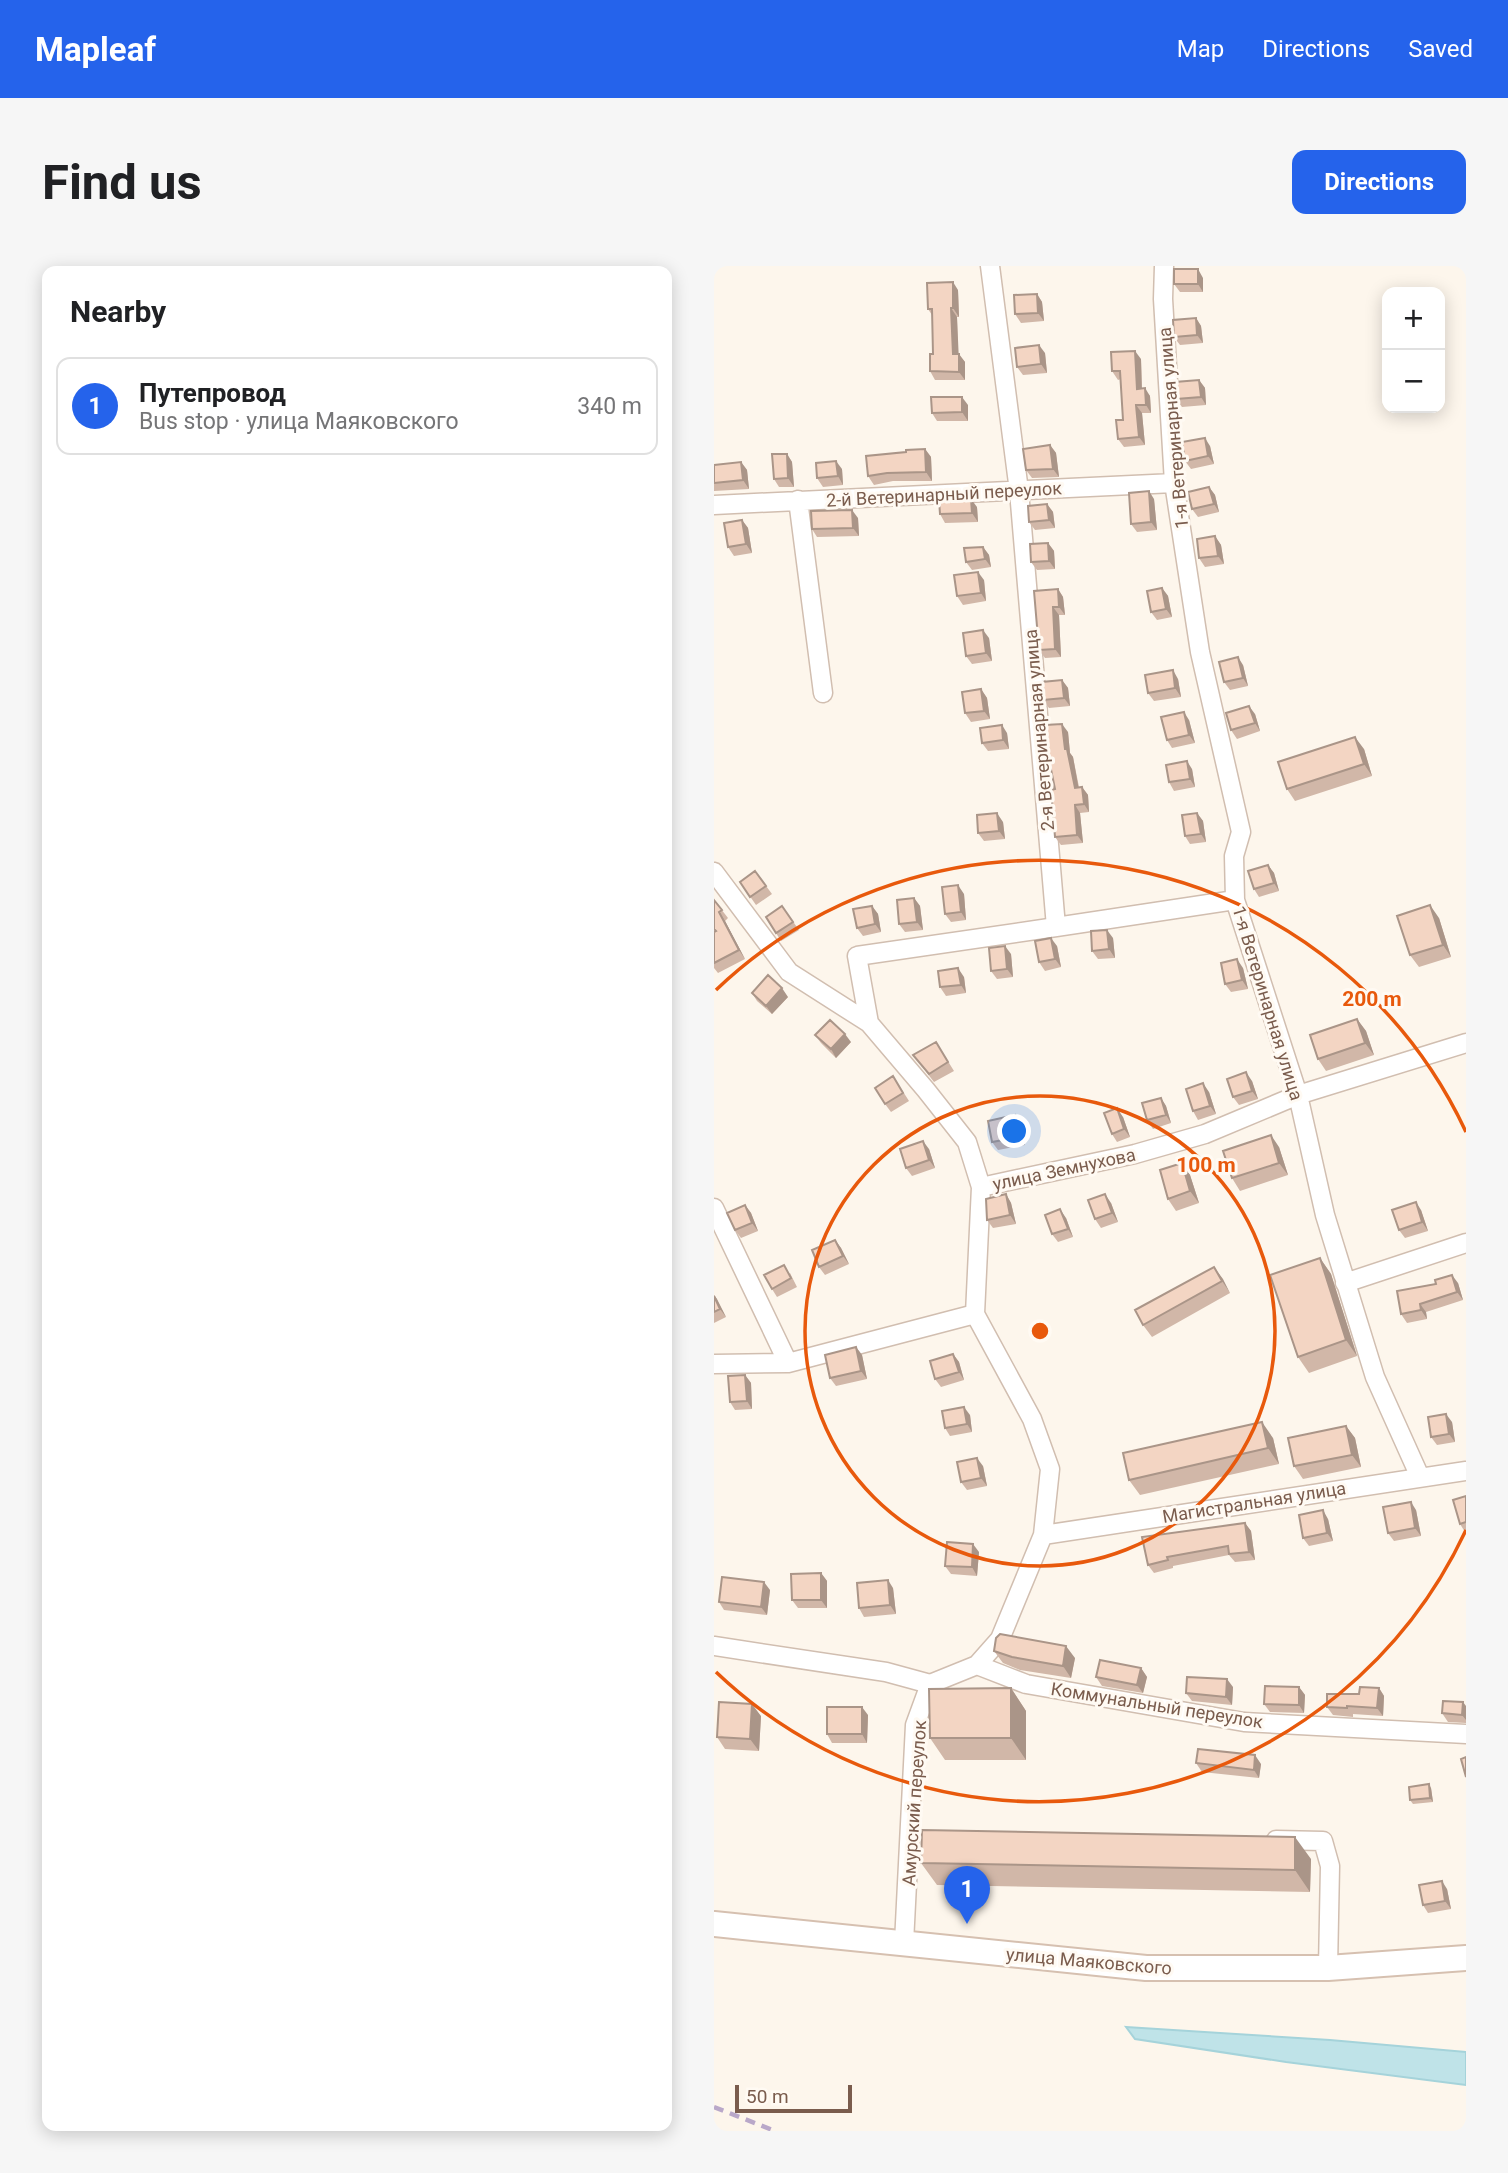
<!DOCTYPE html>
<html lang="en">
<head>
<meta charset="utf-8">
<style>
	:root { --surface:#fff; --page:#f6f6f6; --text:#202124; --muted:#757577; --line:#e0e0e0; --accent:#2563eb }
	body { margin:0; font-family:Roboto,sans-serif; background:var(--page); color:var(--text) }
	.controls { position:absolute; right:21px; top:21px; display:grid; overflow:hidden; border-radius:14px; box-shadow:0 4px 18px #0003 }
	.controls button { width:63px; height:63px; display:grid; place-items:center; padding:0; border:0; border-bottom:2px solid var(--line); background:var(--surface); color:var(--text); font:35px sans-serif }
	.scale { position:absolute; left:21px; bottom:18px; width:117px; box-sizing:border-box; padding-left:7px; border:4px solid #7a5c4d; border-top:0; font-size:19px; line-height:24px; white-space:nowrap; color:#7a5c4d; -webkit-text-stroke:5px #fffaf3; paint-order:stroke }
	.you { position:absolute; left:301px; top:866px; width:24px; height:24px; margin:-18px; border:5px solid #fff; border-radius:50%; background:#1a73e8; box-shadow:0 0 0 10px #1a73e833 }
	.badge { display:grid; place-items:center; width:46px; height:46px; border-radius:50%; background:var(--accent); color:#fff; font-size:23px; font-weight:700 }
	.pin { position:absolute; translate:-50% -58px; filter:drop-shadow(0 2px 4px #0008) }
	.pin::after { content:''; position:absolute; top:37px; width:24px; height:21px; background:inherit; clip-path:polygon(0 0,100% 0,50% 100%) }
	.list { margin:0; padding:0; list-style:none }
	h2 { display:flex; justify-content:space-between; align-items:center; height:91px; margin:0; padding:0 28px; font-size:30px }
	h2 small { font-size:23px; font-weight:400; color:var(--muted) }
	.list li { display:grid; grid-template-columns:46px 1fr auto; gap:21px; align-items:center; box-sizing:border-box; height:98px; margin:0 14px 14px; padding:0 14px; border:2px solid var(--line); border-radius:14px }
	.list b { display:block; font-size:26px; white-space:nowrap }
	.list p { margin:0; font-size:23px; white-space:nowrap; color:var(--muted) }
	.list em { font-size:23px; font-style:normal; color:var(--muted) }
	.map { position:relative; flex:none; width:752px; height:1865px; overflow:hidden; border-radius:14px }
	header { display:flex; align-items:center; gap:42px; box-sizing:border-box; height:98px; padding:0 35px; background:var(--accent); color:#fff }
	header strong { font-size:33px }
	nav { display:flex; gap:38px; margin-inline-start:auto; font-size:24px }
	.intro { display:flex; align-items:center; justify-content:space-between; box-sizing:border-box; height:168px; padding:0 42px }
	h1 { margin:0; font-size:49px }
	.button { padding:18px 32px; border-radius:14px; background:var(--accent); color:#fff; font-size:24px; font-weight:700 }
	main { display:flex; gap:42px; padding:0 42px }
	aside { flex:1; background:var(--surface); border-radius:14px; box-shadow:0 4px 18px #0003 }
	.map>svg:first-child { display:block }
	.water { fill:#bfe3e8; stroke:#a5d3da; stroke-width:2 }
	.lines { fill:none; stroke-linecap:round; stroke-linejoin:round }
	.minor-casing { stroke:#d1beb0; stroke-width:21 }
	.secondary-casing { stroke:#d6c0b0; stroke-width:28 }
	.minor { stroke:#fff; stroke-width:18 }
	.secondary { stroke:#fff; stroke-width:24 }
	.rail { stroke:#b9a8c9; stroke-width:4.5; stroke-dasharray:10 7; stroke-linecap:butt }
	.wall { fill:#d1b7a8 }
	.shaded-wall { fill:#aa9588 }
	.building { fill:#f3d5c3; stroke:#aa9588; stroke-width:2 }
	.ring { fill:none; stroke:#e8590c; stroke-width:3.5 }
	.labels { text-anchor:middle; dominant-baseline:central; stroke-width:6; stroke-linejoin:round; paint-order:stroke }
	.street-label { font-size:18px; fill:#7a5c4d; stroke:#fffaf3 }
	.centre { fill:#e8590c; stroke:#fffaf3; stroke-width:3.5 }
	.ring-label { font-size:21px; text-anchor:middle; font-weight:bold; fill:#e8590c; stroke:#fffaf3; stroke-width:6; stroke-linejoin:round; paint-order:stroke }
</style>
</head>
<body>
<header>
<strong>Mapleaf</strong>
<nav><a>Map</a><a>Directions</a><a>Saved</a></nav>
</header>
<div class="intro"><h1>Find us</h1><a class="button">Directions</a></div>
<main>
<aside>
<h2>Nearby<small></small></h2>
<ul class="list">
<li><span class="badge">1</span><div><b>Путепровод</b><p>Bus stop · улица Маяковского</p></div><em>340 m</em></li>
</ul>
</aside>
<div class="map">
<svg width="752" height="1865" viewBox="0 0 752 1865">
	<rect width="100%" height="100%" fill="#fdf6ec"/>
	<path class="water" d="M412,1761L616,1774L752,1786V1819L572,1796L421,1773Z"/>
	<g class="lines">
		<defs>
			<path id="minor" d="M450,0L449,33L460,217L486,386L527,566L520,590L521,634L584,829L611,949L661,1111L706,1211
				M84,234L109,427
				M0,239L460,217
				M0,606L75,706L155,757L212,824L253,876L267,921L261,1048L318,1153L336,1203L329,1269L286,1373L263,1399L216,1418L201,1459L190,1677
				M342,661L521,634
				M155,757L143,690L342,661L305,225L276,0
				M267,921L421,888L491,868L584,829L752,777
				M0,942L74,1097
				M631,1017L752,977
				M0,1098L74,1097L261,1048
				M329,1269L752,1205
				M0,1380L172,1406L216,1418
				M263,1399L312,1418L530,1456L752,1468
				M562,1574L609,1575L616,1600L614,1702"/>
			<path id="secondary" d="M0,1658L432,1702H614L752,1692"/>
		</defs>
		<use href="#minor" class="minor-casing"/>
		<use href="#secondary" class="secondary-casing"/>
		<use href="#minor" class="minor"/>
		<use href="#secondary" class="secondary"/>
		<path class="rail" d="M0,1841L61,1865"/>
	</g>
	<path class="wall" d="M489,12V26H466L460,18Z
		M244,24L245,51H243L244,88L251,96V114H221L216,105L219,88L218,49L214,43Z
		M323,28L328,36L330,55L307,57L301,48Z
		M482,52L487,60L489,77L466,79L460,71Z
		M331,87L333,107L309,109L303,101Z
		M427,93L428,122L436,130L437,147H428L431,179L410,181L404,173L409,154L407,113L404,114L398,105Z
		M485,114L491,122L492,139L468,141L462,133Z
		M254,139V155H223L218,147Z
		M336,179L342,187L345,211L318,212L312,204Z
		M496,180L500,198L477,203L471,195Z
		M211,183L217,191L218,215H179L160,219L154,210Z
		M73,188L78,196L80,221H65L60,213Z
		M27,196L33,204L35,223L0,225V199Z
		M128,203L129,219L109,221L103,212Z
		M495,221L501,229L505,246L484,251L478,243Z
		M440,233L443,264L423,266L417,258Z
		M333,238L339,246L341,262L321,264L315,256Z
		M263,241L264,256L231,257L226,248Z
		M144,252L145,270L103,271L98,263Z
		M28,254L34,262L38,287L20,290L14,281Z
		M501,270L507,279L510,298L491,301L485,292Z
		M334,277L340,285L341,303L323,304L317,296Z
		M269,281L275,289L277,301L258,304L252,296Z
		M270,314L272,335L249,339L243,330Z
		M448,322L454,330L458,351L443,354L437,346Z
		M344,323L349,331L351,349H345L347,391L331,392L325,384Z
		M275,372L278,395L258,398L252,390Z
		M529,399L534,420L516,424L510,416Z
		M464,413L467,431L440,435L434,427Z
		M348,414L354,422L356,440L335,442L329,434Z
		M267,423L273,432L276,453L257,456L251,447Z
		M541,448L546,465L523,473L517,464Z
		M475,454L481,477L458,482L453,474Z
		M354,466L356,487L359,491L365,521H368L374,529L375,546L366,547L369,577L347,579L341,571V523Z
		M293,467L295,483L274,485L268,477Z
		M650,483L658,510L581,535L573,523Z
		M478,503L481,521L460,525L455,516Z
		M483,547L489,555L492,576L476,578L471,570Z
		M289,556L291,573L270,575L264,567Z
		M554,599L560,607L565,625L545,631L540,623Z
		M41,605L58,628L42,639L26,616Z
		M250,628L252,654L237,656L231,648Z
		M200,632L206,640L209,664L191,666L185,658Z
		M0,634L14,652L11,655L31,693L4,707L0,702V666L1,665L0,664Z
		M68,640L85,664L67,675L52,651Z
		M158,640L164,648L167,666L149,670L143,662Z
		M725,652L737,691L705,701L696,689Z
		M399,672L401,692L384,693L378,685Z
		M343,680L347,701L331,705L325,696Z
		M297,688L299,711L283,713L277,705Z
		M529,702L534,723L517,726L511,718Z
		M250,711L252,727L232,730L226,721Z
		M38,727L74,731L58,748L43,735Z
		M643,753L652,765L660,789L612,805L604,793Z
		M101,769L137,776L122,792L107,777Z
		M222,776L240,805L220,816L199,789Z
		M179,810L195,835L177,846L171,838Z
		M538,815L544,833L525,839L519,831Z
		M495,826L502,848L484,854L479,845Z
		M447,832L452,840L457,857L439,863L433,854Z
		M409,851L416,871L403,876L398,868Z
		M307,857L311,879L284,884L278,876Z
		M565,881L574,909L526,925L518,912Z
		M215,883L221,902L198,910L192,902Z
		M468,897L476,909L485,937L462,945L454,933Z
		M292,928L297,937L302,958L279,962L273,954Z
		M397,937L404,956L387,962L381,953Z
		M31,939L37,947L44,965L27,972L21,964Z
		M707,944L714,965L691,972L685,964Z
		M352,952L359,971L344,976L338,968Z
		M121,974L127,982L135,998L111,1009L105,1001Z
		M606,992L617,1008L643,1090L595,1107L584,1091Z
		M500,1001L516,1027L438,1071L429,1059Z
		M76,1007L83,1021L63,1031L58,1023Z
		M744,1017L749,1034L712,1046L713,1053L693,1057L687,1048Z
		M0,1029L12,1051L0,1057Z
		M142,1081L148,1089L153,1113L122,1120L116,1112Z
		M239,1088L245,1096L250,1114L227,1121L221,1113Z
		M31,1109L37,1117L38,1143L21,1144L16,1136Z
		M256,1149L258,1166L236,1170L231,1162Z
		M738,1156L741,1176L723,1179L717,1171Z
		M632,1160L641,1172L647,1201L589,1213L580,1200Z
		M559,1172L565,1198L426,1229L415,1214Z
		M269,1200L273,1220L253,1224L247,1216Z
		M752,1230V1266H751L746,1258Z
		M702,1244L707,1270L680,1275L674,1267Z
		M614,1253L619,1275L595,1280L589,1272Z
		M531,1257L537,1265L541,1294L521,1296L515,1289L459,1300V1302L440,1307L434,1299Z
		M265,1286L263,1310L237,1308L231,1300Z
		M107,1307L113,1315V1342H84L78,1334Z
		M179,1322L182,1348L150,1351L145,1342Z
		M56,1324L53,1349L10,1344L5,1336Z
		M280,1385L361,1392L357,1412L306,1404L289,1397Z
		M427,1402L433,1411L429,1427L388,1420L382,1411Z
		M519,1421L518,1439L478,1435L472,1427Z
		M585,1421L591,1429L590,1447L556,1446L550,1438Z
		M297,1422L312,1445V1494H231L216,1472Z
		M665,1422L670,1430L669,1450L639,1448V1451L619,1449L613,1441L645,1428Z
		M752,1440V1457L734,1456L728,1447Z
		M154,1449L153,1477H118L113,1468Z
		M47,1450L45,1485L11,1483L3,1471Z
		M482,1497L547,1498L545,1512L488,1506Z
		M717,1522L719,1536L699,1538L696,1534Z
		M597,1593L596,1626L223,1619L207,1597Z
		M733,1623L737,1643L714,1647L709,1639Z"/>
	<path class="shaded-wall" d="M484,3L489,12V26L484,18Z
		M239,16L244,24L245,51L239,42Z
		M323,28L328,36L330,55L324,47Z
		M237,42L243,51L245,96L239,88Z
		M482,52L487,60L489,77L483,69Z
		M325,79L331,87L333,107L327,98Z
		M421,85L427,93L428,131L423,123Z
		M245,88L251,96V114L245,106Z
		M485,114L491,122L492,139L487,131Z
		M431,122L436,130L437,147L432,139Z
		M248,131L254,139V155L248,146Z
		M422,139L428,147L431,179L425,171Z
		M491,172L496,180L500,198L494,190Z
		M336,179L342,187L345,211L339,203Z
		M211,183L217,191L218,215L212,206Z
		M73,188L78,196L80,221L74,212Z
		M122,195L128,203L129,219L124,210Z
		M27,196L33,204L35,223L29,214Z
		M495,221L501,229L505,246L500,238Z
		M435,225L440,233L443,264L437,256Z
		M257,233L263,241L264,256L258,247Z
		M333,238L339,246L341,262L335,254Z
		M138,244L144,252L145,270L139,262Z
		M28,254L34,262L38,287L32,278Z
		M501,270L507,279L510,298L504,290Z
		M334,277L340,285L341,303L335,295Z
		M269,281L275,289L277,301L271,293Z
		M264,306L270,314L272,335L267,327Z
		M448,322L454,330L458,351L452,343Z
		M344,323L349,331L351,349L345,341Z
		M339,341L345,349L347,391L341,383Z
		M269,364L275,372L278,395L272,387Z
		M524,391L529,399L534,420L529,412Z
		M459,404L464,413L467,431L461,422Z
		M348,414L354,422L356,440L350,432Z
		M267,423L273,432L276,453L270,445Z
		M535,440L541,448L546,465L541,457Z
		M470,446L475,454L481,477L475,469Z
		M348,458L354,466L356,487L359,491L366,530L361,522L351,483Z
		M288,459L293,467L295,483L289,474Z
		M641,471L650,483L658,510L650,498Z
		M473,495L478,503L481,521L476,513Z
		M368,521L374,529L375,546L370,538Z
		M361,539L366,547L369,577L363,569Z
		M283,547L289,556L291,573L285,565Z
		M483,547L489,555L492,576L487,568Z
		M554,599L560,607L565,625L560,617Z
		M244,619L250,628L252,654L247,646Z
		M200,632L206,640L209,664L203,656Z
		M716,639L725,652L737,691L729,679Z
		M158,640L164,648L167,666L161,658Z
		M5,646L11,655L31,693L25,684Z
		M393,664L399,672L401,692L395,683Z
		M337,672L343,680L347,701L341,693Z
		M291,680L297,688L299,711L293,703Z
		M523,693L529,702L534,723L528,714Z
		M244,702L250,711L252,727L247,719Z
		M68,722L74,731L58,748L52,740Z
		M643,753L652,765L660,789L651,777Z
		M131,768L137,776L122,792L117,783Z
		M532,806L538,815L544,833L538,825Z
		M489,817L495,826L502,848L496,840Z
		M447,832L452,840L457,857L452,849Z
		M403,842L409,851L416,871L410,863Z
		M301,849L307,857L311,879L305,871Z
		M557,869L565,881L574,909L565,897Z
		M209,875L215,883L221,902L215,894Z
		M468,897L476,909L485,937L476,925Z
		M292,928L297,937L302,958L296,949Z
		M391,928L397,937L404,956L398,947Z
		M702,936L707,944L714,965L708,956Z
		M31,939L37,947L44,965L38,957Z
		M346,943L352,952L359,971L354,963Z
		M121,974L127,982L135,998L129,990Z
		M606,992L617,1008L643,1090L632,1074Z
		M500,1001L509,1013L516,1027L508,1015Z
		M738,1009L744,1017L749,1034L743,1026Z
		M0,1029L3,1033L12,1051L6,1043Z
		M706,1038L712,1046L713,1053L707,1044Z
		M142,1081L148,1089L153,1113L147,1105Z
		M239,1088L245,1096L250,1114L245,1106Z
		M31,1109L37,1117L38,1143L33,1135Z
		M250,1141L256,1149L258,1166L253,1158Z
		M732,1148L738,1156L741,1176L735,1168Z
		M548,1156L559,1172L565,1198L554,1182Z
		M632,1160L641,1172L647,1201L638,1189Z
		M263,1192L269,1200L273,1220L267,1212Z
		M697,1236L702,1244L707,1270L701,1262Z
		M609,1244L614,1253L619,1275L613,1267Z
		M531,1257L537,1265L541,1294L535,1286Z
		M259,1278L265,1286L263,1310L258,1301Z
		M107,1307L113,1315V1342L107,1334Z
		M174,1314L179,1322L182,1348L176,1339Z
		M50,1316L56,1324L53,1349L47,1341Z
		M352,1380L361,1392L357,1412L349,1400Z
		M427,1402L433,1411L429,1427L423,1419Z
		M513,1413L519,1421L518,1439L512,1431Z
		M585,1421L591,1429L590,1447L585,1439Z
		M297,1422L312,1445V1494L297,1472Z
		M665,1422L670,1430L669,1450L663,1442Z
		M749,1436L752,1440V1454L748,1449Z
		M38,1438L47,1450L45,1485L36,1473Z
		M148,1441L154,1449L153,1477L148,1468Z
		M541,1489L547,1498L545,1512L540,1504Z
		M715,1518L717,1522L719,1536L716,1532Z
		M581,1571L597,1593L596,1626L581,1604Z
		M728,1615L733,1623L737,1643L731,1635Z"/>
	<path class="building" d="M460,3H484V18H460Z
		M239,16V42H237L239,88H245V106L216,105V88H219L218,43H214L213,17Z
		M323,28L324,47L301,48L300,29Z
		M482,52L483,69L460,71L459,54Z
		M325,79L327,98L303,101L301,82Z
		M421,85L423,123L431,122L432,139H422L425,171L404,173L402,154H409L406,105H398L397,86Z
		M485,114L487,131L462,133L461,116Z
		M217,131H248V146L218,147Z
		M491,172L494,190L471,195L468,176Z
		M336,179L339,203L312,204L309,183Z
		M211,183L212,206L173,207L154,210L152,190L192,186V184Z
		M58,188H73L74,212L60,213Z
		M122,195L124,210L103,212L102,197Z
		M27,196L29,214L0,217V199Z
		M495,221L500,238L478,243L474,226Z
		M435,225L437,256L417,258L415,227Z
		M257,233L258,247L226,248L225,234Z
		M333,238L335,254L315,256L314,240Z
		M138,244L139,262L98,263L97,245Z
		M28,254L32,278L14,281L10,257Z
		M501,270L504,290L485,292L483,273Z
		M334,277L335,295L317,296L316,278Z
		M269,281L271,293L252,296L250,282Z
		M264,306L267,327L243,330L240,309Z
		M448,322L452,343L437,346L433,325Z
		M344,323L345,341H339L341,383L325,384L320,325Z
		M269,364L272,387L252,390L249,367Z
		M524,391L529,412L510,416L505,396Z
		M459,404L461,422L434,427L431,409Z
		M348,414L350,432L329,434L328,416Z
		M267,423L270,445L251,447L248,426Z
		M535,440L541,457L517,464L512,447Z
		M470,446L475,469L453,474L447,451Z
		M348,458L351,483H353L361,522L368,521L370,538L361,539L363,569L341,571L337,524L341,523L333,484L331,459Z
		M288,459L289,474L268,477L266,462Z
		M641,471L650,498L573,523L564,496Z
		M473,495L476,513L455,516L452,499Z
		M283,547L285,565L264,567L263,549Z
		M483,547L487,568L471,570L468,549Z
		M554,599L560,617L540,623L534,605Z
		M41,605L52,620L36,631L26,616Z
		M244,619L247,646L231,648L228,621Z
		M200,632L203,656L185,658L183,634Z
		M0,634L8,644L5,646L25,684L0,697V666L2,665L0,663Z
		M716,639L729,679L696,689L683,650Z
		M68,640L79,656L62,667L52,651Z
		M158,640L161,658L143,662L139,643Z
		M393,664L395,683L378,685L377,665Z
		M337,672L341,693L325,696L321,675Z
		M291,680L293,703L277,705L275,682Z
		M523,693L528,714L511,718L507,697Z
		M244,702L247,719L226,721L224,705Z
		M54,709L68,722L52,740L38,727Z
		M643,753L651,777L604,793L596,769Z
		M116,754L131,768L117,783L101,769Z
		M222,776L234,796L215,808L199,789Z
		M532,806L538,825L519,831L513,813Z
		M179,810L189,827L171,838L161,822Z
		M489,817L496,840L479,845L472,823Z
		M447,832L452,849L433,854L428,837Z
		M403,842L410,863L398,868L390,847Z
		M301,849L305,871L278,876L274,855Z
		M557,869L565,897L518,912L509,885Z
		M209,875L215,894L192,902L186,883Z
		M468,897L476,925L454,933L446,904Z
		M292,928L296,949L273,954L272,933Z
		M391,928L398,947L381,953L374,934Z
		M702,936L708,956L685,964L678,944Z
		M31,939L38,957L21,964L13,947Z
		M346,943L354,963L338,968L331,949Z
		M121,974L129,990L105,1001L98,984Z
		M606,992L632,1074L584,1091L556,1009Z
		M70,999L77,1012L58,1023L50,1009Z
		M500,1001L508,1015L429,1059L421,1044Z
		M738,1009L743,1026L706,1038L707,1044L687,1048L683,1025L722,1018L721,1014Z
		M0,1030L6,1043L0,1046Z
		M142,1081L147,1105L116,1112L111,1089Z
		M239,1088L245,1106L221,1113L216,1095Z
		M31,1109L33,1135L16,1136L14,1110Z
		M250,1141L253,1158L231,1162L228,1145Z
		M732,1148L735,1168L717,1171L714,1151Z
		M548,1156L554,1182L415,1214L409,1187Z
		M632,1160L638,1189L580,1200L574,1172Z
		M263,1192L267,1212L247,1216L243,1196Z
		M752,1230V1256L746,1258L739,1234Z
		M697,1236L701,1262L674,1267L669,1241Z
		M609,1244L613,1267L589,1272L585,1249Z
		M531,1257L535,1286L515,1288L514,1280L453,1291L454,1294L434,1299L428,1271Z
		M233,1276L259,1278L258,1301L231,1300Z
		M107,1307V1334H78L77,1308Z
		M8,1311L50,1316L47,1341L5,1336Z
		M174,1314L176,1339L145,1342L143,1317Z
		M286,1368L352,1380L349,1400L298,1391L280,1385L282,1372Z
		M386,1394L427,1402L423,1419L382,1411Z
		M473,1411L513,1413L512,1431L472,1427Z
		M551,1420L585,1421V1439L550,1438Z
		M646,1421L665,1422L663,1442L633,1440V1442L613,1441V1428H645Z
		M297,1422V1472H216L215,1423Z
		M729,1435L749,1436L748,1449L728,1447Z
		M5,1436L38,1438L36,1473L3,1471Z
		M113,1441H148V1468H113Z
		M484,1483L541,1489L540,1504L482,1497Z
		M752,1491V1511L747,1493Z
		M715,1518L716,1532L696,1534L695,1521Z
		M208,1564L581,1571V1604L207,1597Z
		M728,1615L731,1635L709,1639L705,1619Z"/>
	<g class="ring">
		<circle cx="326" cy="1065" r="235"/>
		<path d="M752 1264A470 470 0 0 1 2 1406M2 724A470 470 0 0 1 752 866"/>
	</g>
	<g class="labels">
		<g class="street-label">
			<text transform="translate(459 162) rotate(-95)">1-я Ветеринарная улица</text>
			<text transform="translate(230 228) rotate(-3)">2-й Ветеринарный переулок</text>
			<text transform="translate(325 464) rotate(-95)">2-я Ветеринарная улица</text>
			<text transform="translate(554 737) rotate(73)">1-я Ветеринарная улица</text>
			<text transform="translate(350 903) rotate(-12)">улица Земнухова</text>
			<text transform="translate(540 1236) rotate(-9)">Магистральная улица</text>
			<text transform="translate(443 1439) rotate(9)">Коммунальный переулок</text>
			<text transform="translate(200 1537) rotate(-86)">Амурский переулок</text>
			<text transform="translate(375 1695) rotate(5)">улица Маяковского</text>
		</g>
	</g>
	<circle cx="326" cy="1065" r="10" class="centre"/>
	<g class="ring-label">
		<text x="658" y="740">200 m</text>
		<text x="492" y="906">100 m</text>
	</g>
</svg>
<div class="controls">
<button>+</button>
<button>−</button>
</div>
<div class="scale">50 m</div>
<div class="you"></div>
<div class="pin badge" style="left:253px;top:1658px">1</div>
</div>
</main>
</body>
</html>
